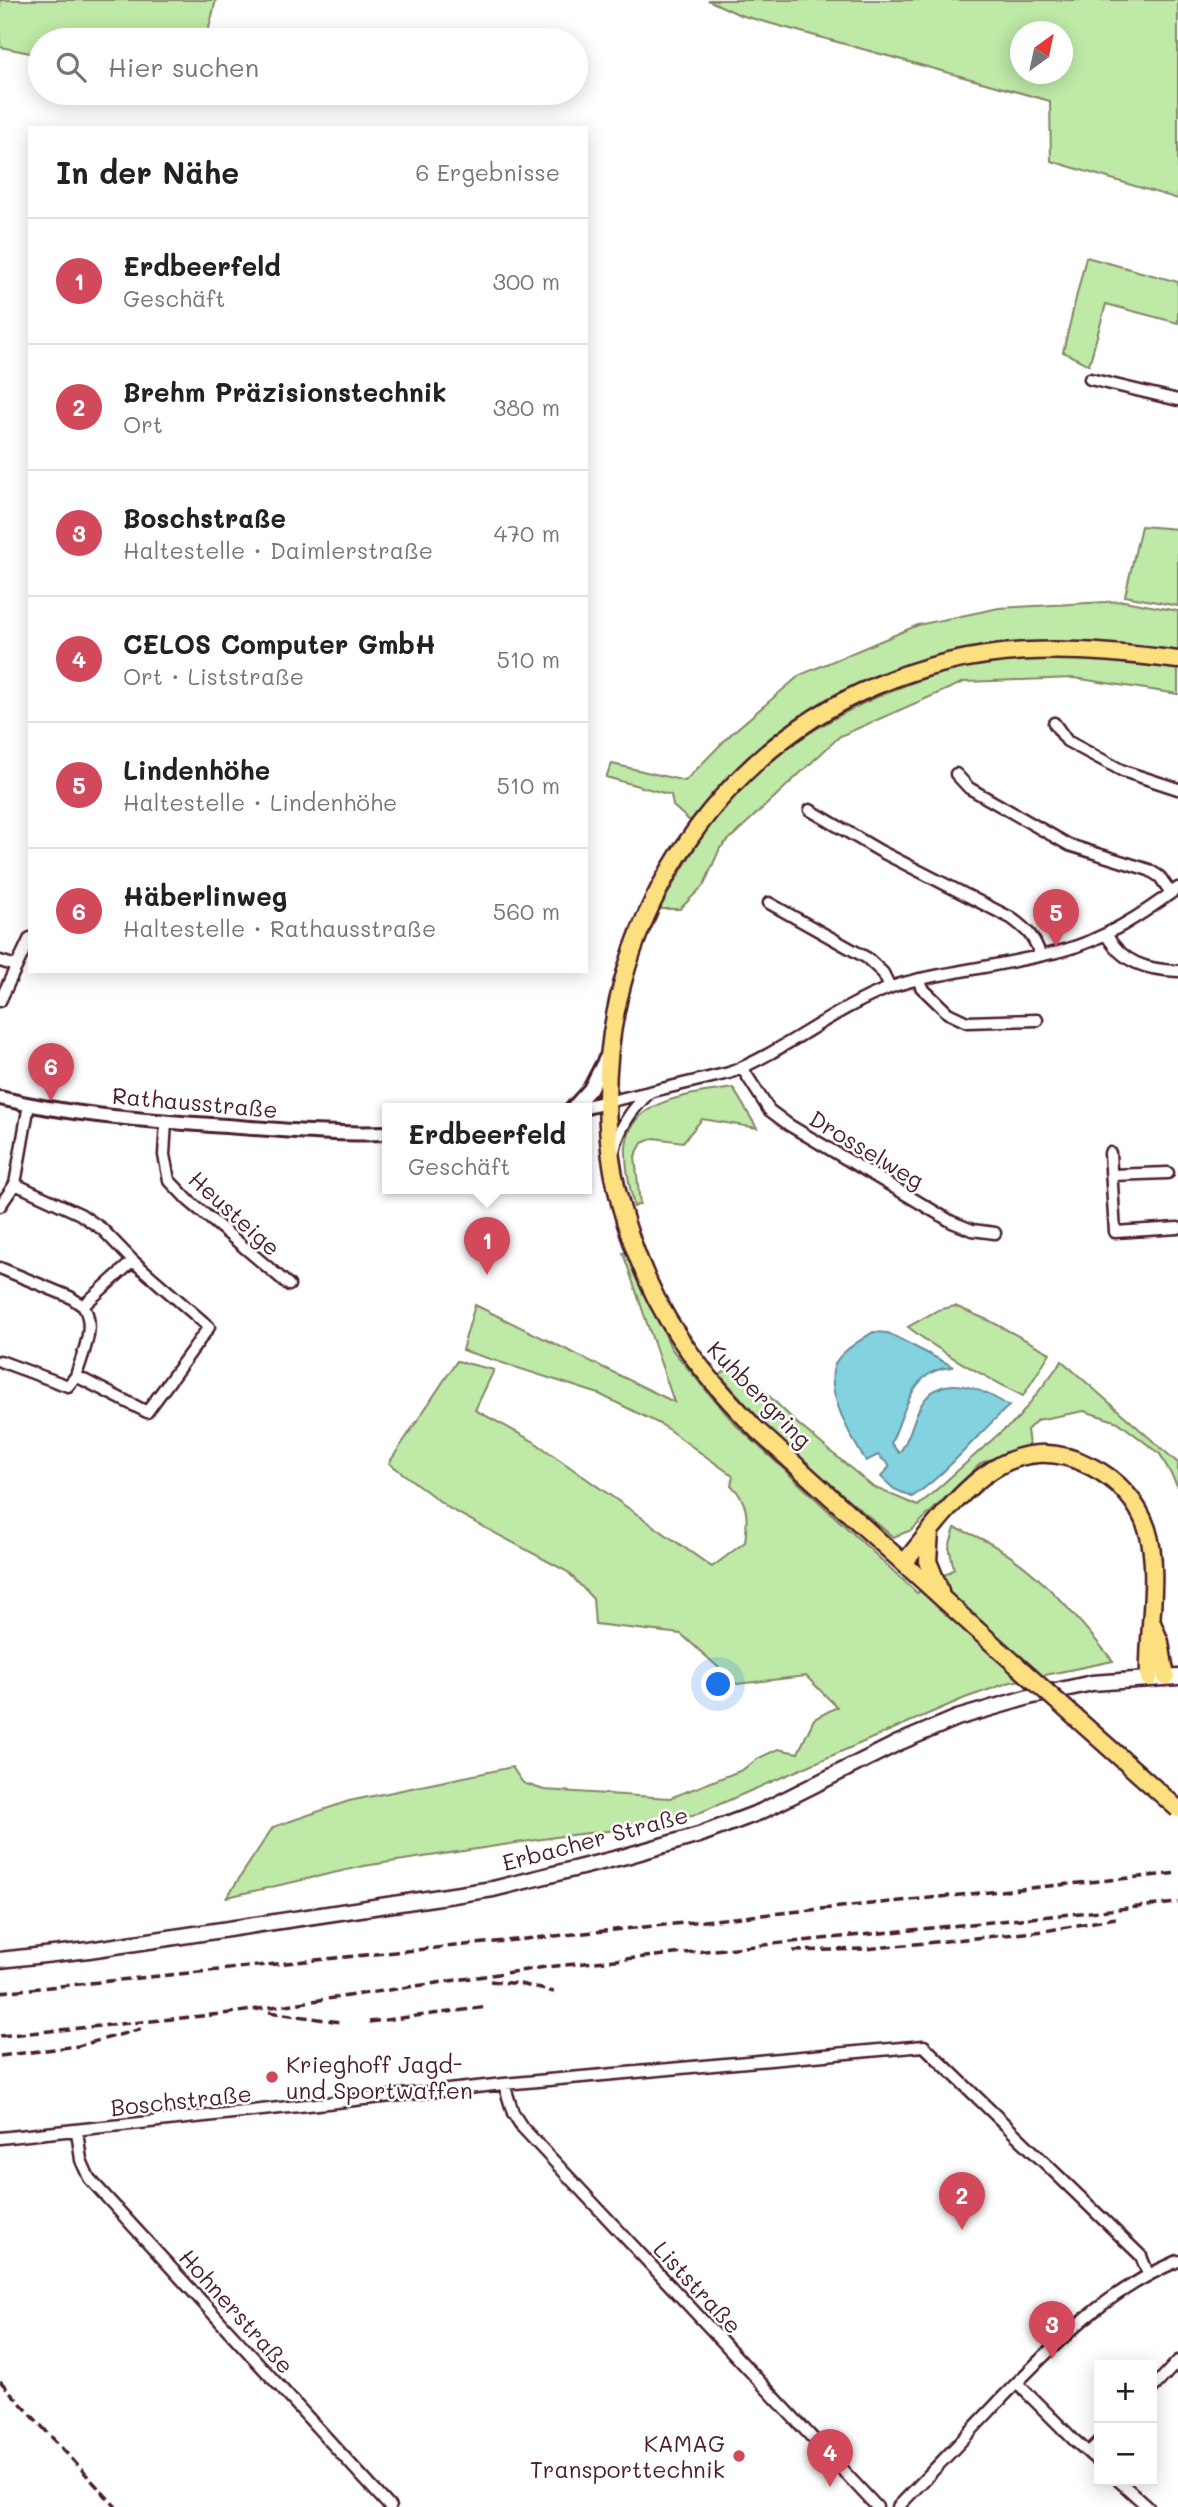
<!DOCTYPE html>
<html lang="de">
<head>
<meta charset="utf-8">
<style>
	:root { --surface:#fff; --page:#f6f6f6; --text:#222; --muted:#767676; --line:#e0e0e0; --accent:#d1495b }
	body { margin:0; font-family:Mali,sans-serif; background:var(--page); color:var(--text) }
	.controls { position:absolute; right:21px; bottom:21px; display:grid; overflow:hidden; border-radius:0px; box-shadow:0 4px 18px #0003 }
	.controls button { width:63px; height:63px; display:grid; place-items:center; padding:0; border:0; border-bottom:2px solid var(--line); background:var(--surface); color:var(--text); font:35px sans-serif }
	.compass { position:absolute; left:1010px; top:21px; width:63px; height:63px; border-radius:50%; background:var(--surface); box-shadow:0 4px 18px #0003; rotate:33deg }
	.you { position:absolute; left:719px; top:1685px; width:24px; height:24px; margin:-18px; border:5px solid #fff; border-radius:50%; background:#1a73e8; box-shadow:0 0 0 10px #1a73e833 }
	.badge { display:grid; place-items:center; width:46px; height:46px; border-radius:50%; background:var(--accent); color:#fff; font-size:23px; font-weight:700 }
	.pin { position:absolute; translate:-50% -58px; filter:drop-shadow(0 2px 4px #0008) }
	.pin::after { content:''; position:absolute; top:37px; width:24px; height:21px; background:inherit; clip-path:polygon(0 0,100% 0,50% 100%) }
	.popup { position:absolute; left:382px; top:1103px; width:210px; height:91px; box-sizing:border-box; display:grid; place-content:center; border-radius:0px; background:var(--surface); filter:drop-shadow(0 2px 5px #0005); font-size:23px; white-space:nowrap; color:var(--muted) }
	.popup b { font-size:26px; color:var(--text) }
	.popup::after { content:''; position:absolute; left:50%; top:100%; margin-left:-14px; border:14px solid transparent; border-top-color:var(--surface) }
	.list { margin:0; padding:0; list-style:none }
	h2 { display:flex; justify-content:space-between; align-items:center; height:91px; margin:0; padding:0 28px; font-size:30px }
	h2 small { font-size:23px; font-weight:400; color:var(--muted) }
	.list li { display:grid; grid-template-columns:46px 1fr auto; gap:21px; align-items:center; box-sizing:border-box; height:126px; padding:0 28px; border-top:2px solid var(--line) }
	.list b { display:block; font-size:26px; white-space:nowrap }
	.list p { margin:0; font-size:23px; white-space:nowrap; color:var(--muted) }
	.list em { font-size:23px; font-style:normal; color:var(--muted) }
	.icon { flex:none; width:38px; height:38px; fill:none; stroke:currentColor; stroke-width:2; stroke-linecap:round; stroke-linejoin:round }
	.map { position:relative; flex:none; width:1178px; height:2507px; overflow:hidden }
	.search { position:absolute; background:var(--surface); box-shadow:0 4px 18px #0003; left:28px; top:28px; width:560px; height:77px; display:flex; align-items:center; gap:18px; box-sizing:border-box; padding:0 24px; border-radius:38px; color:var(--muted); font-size:26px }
	.panel { position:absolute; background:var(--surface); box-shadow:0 4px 18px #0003; left:28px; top:126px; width:560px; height:847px; border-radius:0px }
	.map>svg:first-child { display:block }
	.green { fill:#bee9a6; stroke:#848468; stroke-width:2; fill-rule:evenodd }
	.water { fill:#82d2df; stroke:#6c8a97; stroke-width:2 }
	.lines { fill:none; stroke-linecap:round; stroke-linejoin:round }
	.minor-casing { stroke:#4a1f2b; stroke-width:15 }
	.tertiary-casing { stroke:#4a1f2b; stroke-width:18 }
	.secondary-casing { stroke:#4a1f2b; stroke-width:19 }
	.primary-casing { stroke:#4a1f2b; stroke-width:21 }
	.minor { stroke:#fff; stroke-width:10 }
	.tertiary { stroke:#fff; stroke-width:12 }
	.secondary { stroke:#fff; stroke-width:14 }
	.primary { stroke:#fce080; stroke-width:16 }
	.rail { stroke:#4a1f2b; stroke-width:3.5; stroke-dasharray:10 5; stroke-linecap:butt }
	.primary-bridge-casing { stroke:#4a1f2b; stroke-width:21; stroke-linecap:butt }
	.primary-bridge { stroke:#fce080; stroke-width:16 }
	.poi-dot { fill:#d1495b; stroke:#fff; stroke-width:2.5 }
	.labels { text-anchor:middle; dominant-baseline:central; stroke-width:5; stroke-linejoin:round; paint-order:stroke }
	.street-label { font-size:23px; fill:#4a1f2b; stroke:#fff }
	.poi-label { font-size:23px; fill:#4a1f2b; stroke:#fff; text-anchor:start }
</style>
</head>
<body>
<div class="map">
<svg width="1178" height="2507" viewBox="0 0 1178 2507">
	<rect width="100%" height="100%" fill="#fff"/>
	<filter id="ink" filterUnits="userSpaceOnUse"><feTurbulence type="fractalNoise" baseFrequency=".0143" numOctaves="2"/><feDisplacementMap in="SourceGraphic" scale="14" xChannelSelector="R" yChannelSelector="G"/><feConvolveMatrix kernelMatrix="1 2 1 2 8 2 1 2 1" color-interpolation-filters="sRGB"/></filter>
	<g filter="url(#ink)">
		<path class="green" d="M0,0H216L206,40H40V55L0,47Z
			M708,0H1178V199L1051,161L1050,101L740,15ZM1020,32H1062V74H1020Z
			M1086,257L1178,282V323L1106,304L1089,365L1063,352Z
			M1141,526L1178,529V606L1125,596Z
			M1124,601L1178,611V654L1021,644L972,648L866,680L826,699L746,759L690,821L673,806L671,795L606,777L612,764L685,781L732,733L800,675L918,625L999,608Z
			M1054,658L1096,659L1178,666V694L1074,678L964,682L840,736L720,848L704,885L680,909H659C682,870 704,828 735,794C790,734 875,692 954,669C985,660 1022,661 1054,658Z
			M733,1088L757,1128L702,1119L683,1142L654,1138L642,1143L635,1156L640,1204L634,1207C630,1187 625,1167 626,1147C629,1097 696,1094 733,1088Z
			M629,1251L671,1348L705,1389L736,1425L917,1593L954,1569L949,1547L955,1528C1021,1549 1070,1608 1113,1661L1011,1682L965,1698L697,1814L626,1829L562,1836L364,1866L227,1897L273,1827L349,1801L512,1767L523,1783L544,1790L670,1798L742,1770L759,1758L778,1749L798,1753L814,1719L837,1707L806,1676L737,1684L681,1634L595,1624L593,1599L568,1572L450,1509L389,1463L457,1361L494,1370L475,1410L533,1441L712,1567L745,1542C748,1519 749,1502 731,1485L733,1476L662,1425L599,1394L462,1350L475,1305L674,1402L623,1253Z
			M955,1306L990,1321L1050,1353L1023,1396C983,1375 944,1355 908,1327L938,1310Z
			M1062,1361L1178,1463V1487L1160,1454L1118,1422L1084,1411L1037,1420L1027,1430L1029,1445L981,1463L912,1530L893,1537L781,1443L720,1375L735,1363L798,1424L873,1487L918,1506L1002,1431L1016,1421Z"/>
		<path class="water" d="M873,1332L888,1333L954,1367C910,1368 906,1412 891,1443L899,1453C909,1441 911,1427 917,1413C936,1368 977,1386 1009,1406C976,1435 948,1473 912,1497L894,1489L881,1477L890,1466L878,1455L866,1461C852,1440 824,1390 835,1364C841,1351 861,1340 873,1332Z"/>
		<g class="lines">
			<defs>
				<path id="minor" d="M1090,379L1178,400
					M1054,723L1067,741L1123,771L1178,789
					M956,774L969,788L1069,845L1149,870L1160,877L1171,893
					M810,810L880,851L1011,918C1026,929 1035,937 1040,955
					M769,903L867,958L883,973L890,987
					M1106,934C1122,963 1147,970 1178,971
					M0,961L16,966
					M919,979L921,987L948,1013L967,1022L1037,1020
					M0,1001L30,938
					M742,1068L769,1110L789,1125L952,1222L972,1230L995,1233
					M607,1102L729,1073C785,1051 832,1010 889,988C909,980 930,977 951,973C988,966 1025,960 1061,951C1104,940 1143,914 1178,888
					M166,1121L164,1155L169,1180L189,1201L289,1285
					M614,1151C619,1127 632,1109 649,1093
					M1110,1153L1115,1232L1178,1228
					M1112,1175L1168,1173
					M0,1206L15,1184L29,1104
					M0,1268L70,1297L83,1306
					M0,1361L68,1386L76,1376L147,1412L209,1327L133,1261L102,1229L80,1214L15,1184
					M76,1376C82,1355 97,1325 83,1306L133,1261
					M504,2084L513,2113L522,2127L877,2507
					M77,2131L81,2160L89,2178L390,2507
					M0,2138L504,2084L924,2046L1141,2256L1148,2274
					M1017,2383L1074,2440L1099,2462
					M1152,2389L1178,2361
					M1089,2452L1099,2442
					M1119,2481L1148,2507
					M898,2507C933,2471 967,2435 1002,2398C1058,2341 1103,2293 1178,2261"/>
				<path id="tertiary" d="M0,1098C69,1115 141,1120 211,1125C270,1129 328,1135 387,1133
					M572,1109L590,1089L606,1058
					M578,1109L607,1102"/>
				<path id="secondary" d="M0,1960L89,1950L493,1889L626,1856L699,1835L760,1812L898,1743L957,1718L1029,1697L1092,1683L1178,1677"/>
				<path id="primary" d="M930,1532L928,1561L940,1591
					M904,1563C952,1505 1005,1421 1092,1467C1118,1480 1138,1502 1147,1529C1161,1571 1147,1633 1149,1678
					M1153,1625L1160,1642L1166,1677
					M975,1628L757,1430C713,1385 672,1337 647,1279C628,1236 613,1187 609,1140C591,951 700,760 875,686C977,642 1071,646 1178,660"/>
			</defs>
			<use href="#minor" class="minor-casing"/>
			<use href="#tertiary" class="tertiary-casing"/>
			<use href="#secondary" class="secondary-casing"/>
			<use href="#primary" class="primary-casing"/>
			<use href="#minor" class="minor"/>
			<use href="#tertiary" class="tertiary"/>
			<use href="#secondary" class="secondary"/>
			<use href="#primary" class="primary"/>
			<path class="rail" d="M793,1951L865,1949L1045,1931L1116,1918
				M490,1981L520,1984L554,1992
				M0,1992L1178,1873
				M269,2012L340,2022
				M369,2022L488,2007
				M0,2036L231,2013L546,1967L1178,1903
				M0,2056L78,2046L141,2029
				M0,2381L116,2507"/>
			<defs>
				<path id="primary-bridge" d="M975,1628L1178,1809"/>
			</defs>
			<use href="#primary-bridge" class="primary-bridge-casing"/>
			<use href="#primary-bridge" class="primary-bridge"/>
		</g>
	</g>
	<g class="poi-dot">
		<circle cx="272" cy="2077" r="7"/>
		<circle cx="739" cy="2456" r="7"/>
	</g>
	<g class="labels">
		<g class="street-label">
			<text transform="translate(195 1102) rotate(5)">Rathausstraße</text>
			<text transform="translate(867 1149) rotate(31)">Drosselweg</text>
			<text transform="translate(235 1213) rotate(42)">Heusteige</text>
			<text transform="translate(760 1394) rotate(46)">Kuhbergring</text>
			<text transform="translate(595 1838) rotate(-15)">Erbacher Straße</text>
			<text transform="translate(181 2100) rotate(-6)">Boschstraße</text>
			<text transform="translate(698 2287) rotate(47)">Liststraße</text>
			<text transform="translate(237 2311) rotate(48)">Hohnerstraße</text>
		</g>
		<g class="poi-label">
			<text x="286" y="2064">Krieghoff Jagd-<tspan x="286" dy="26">und Sportwaffen</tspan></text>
			<text x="725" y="2443" text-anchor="end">KAMAG<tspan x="725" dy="26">Transporttechnik</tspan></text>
		</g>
	</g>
</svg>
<div class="controls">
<button>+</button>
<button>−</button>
</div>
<svg class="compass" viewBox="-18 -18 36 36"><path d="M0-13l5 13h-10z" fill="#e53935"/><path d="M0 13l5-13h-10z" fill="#767676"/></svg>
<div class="you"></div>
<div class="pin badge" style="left:487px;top:1275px">1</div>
<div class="popup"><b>Erdbeerfeld</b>Geschäft</div>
<div class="pin badge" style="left:962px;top:2230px">2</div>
<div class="pin badge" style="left:1052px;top:2359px">3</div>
<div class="pin badge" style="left:830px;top:2487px">4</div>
<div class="pin badge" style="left:1056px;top:947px">5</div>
<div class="pin badge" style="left:51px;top:1101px">6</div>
<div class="search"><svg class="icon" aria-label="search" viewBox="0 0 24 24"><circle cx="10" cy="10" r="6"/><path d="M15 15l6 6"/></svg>Hier suchen</div>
<section class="panel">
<h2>In der Nähe<small>6 Ergebnisse</small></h2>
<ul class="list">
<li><span class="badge">1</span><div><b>Erdbeerfeld</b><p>Geschäft</p></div><em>300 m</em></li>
<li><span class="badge">2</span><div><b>Brehm Präzisionstechnik</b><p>Ort</p></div><em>380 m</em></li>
<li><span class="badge">3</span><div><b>Boschstraße</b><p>Haltestelle · Daimlerstraße</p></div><em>470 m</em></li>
<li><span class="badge">4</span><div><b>CELOS Computer GmbH</b><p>Ort · Liststraße</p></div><em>510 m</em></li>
<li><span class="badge">5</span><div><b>Lindenhöhe</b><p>Haltestelle · Lindenhöhe</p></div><em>510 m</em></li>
<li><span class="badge">6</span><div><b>Häberlinweg</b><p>Haltestelle · Rathausstraße</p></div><em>560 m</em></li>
</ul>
</section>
</div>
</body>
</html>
